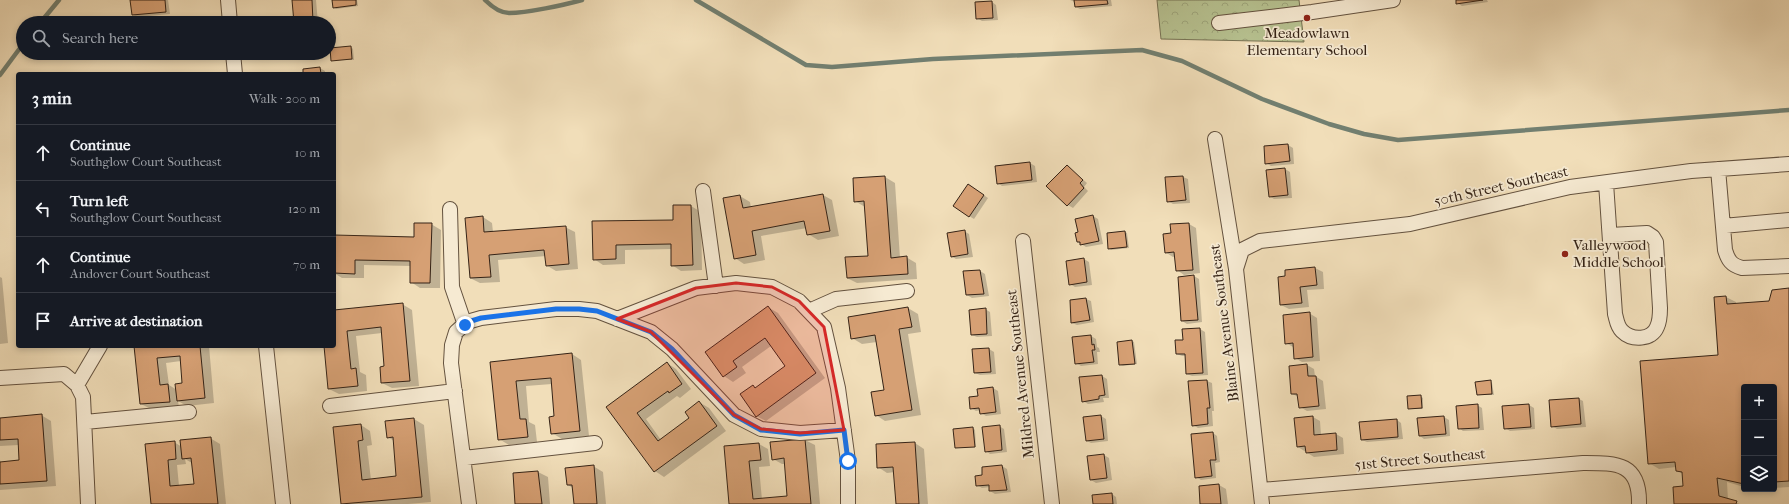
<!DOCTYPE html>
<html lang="en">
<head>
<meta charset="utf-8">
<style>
	:root { --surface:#171b24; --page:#242831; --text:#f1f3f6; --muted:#9ea1a6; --line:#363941 }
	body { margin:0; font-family:"IM FELL French Canon",serif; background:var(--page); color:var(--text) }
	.controls { position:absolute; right:12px; bottom:12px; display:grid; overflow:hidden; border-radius:4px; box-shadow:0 2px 6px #0003 }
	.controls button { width:36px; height:36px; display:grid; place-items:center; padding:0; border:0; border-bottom:1px solid var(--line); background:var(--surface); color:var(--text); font:20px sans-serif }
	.stop { position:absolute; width:12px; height:12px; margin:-9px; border:3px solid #1a73e8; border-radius:50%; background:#fff }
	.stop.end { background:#1a73e8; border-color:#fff; box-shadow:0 1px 4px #0008 }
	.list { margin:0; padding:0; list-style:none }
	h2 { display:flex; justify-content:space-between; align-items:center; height:52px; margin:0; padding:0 16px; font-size:17px }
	h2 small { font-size:13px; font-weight:400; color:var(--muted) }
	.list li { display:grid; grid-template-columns:26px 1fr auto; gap:12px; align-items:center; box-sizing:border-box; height:56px; padding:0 16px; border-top:1px solid var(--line) }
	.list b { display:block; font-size:15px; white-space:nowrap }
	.list p { margin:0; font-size:13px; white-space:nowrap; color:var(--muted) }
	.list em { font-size:13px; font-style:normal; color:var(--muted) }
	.icon { flex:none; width:22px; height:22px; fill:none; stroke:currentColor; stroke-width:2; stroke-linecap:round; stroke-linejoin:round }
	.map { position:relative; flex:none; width:1789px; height:504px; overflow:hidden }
	.search { position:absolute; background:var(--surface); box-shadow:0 2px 6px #0003; left:16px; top:16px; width:320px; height:44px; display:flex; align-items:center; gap:10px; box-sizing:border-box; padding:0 14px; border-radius:22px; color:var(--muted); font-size:15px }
	.panel { position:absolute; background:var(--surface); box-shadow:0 2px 6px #0003; left:16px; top:72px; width:320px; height:276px; border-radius:4px }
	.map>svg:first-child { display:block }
	.park { fill:url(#park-crowns); stroke:#767254 }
	.shadow { fill:#0003; fill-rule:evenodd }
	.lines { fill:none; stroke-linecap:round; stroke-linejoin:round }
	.stream { stroke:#727f70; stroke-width:4.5 }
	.building { fill:#d6a074; stroke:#352316 }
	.minor-casing { stroke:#64523f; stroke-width:16 }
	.minor { stroke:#f6ead2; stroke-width:14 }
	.route { stroke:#1a73e8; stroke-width:5 }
	.marked { fill:#d62828; fill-opacity:0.2; stroke:#d62828; stroke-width:3; stroke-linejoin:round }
	.poi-dot { fill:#8f2418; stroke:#f6ead2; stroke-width:1.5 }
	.labels { text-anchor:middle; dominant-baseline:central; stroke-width:3.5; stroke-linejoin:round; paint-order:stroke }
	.poi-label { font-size:15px; fill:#352316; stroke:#f6ead2 }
	.street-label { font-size:15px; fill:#352316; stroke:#f6ead2 }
</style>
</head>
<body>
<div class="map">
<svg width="1789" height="504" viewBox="0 0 1789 504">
	<defs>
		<pattern id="park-crowns" width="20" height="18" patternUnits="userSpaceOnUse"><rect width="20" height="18" fill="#b7c291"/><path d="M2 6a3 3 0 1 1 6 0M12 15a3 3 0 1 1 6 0" fill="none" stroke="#9ea67c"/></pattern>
	</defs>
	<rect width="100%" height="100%" fill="#f1deb9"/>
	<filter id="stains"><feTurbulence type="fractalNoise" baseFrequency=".005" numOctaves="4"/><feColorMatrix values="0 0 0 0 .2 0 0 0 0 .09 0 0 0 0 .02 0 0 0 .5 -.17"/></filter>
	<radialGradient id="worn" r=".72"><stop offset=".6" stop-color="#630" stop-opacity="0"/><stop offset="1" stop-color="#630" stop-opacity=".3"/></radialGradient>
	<path class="park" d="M1157,0H1299L1304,42L1161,39Z"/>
	<path class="shadow" d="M131,0H168L170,14L138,17L133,15Z
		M293,0H316L318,23H295Z
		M333,0H357L358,6L336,9L334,7Z
		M1070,0H1111L1112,6L1080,9L1076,7L1075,2Z
		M1457,0H1487L1488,2L1462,6L1457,3Z
		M992,2L996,5L998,20L982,21L977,18Z
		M351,47L353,49L354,60H332Z
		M320,68L325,71V74H304Z
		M1288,145L1293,148L1294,164L1271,166L1266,163Z
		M1030,163L1035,166L1037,182L1002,186L998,183Z
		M1067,166L1087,183L1084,187L1088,191L1073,208L1068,205Z
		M1285,169L1290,172L1292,198L1274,199L1269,196L1267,170Z
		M885,177L895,183L900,258L906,257L916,263L917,279L857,283L847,278L869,257L865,207L855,201L854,179Z
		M1183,177L1188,179L1190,203L1173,204L1168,201L1166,178Z
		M969,185L988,198L974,219L969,216Z
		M823,195L832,200L839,236L818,240L808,234L807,228L761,236L765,260L744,264L735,258L740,196L750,202L751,208Z
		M674,206H691L701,212L702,270L681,271L672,265V249L625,250V264L603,265L594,259L593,222L674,221Z
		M1093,216L1098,219L1103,244L1086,247L1078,242L1079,233Z
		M483,217L492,223L493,232L565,227L575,232L578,269L556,271L546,265V256L498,260L500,282L480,283L470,278Z
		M431,224L441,230L440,288H420L411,282V266L364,265V278H342L334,273V236L415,238Z
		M1189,224L1196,228L1200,273L1184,275L1177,270L1176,256L1173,257L1165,252L1172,234Z
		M964,231L969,234L973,257L956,259L951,256Z
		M1125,232L1127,233L1129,248L1111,250L1109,248Z
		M1084,259L1089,262L1092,285L1075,287L1070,284Z
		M1315,268L1323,272L1324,289L1307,290L1309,307L1289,309L1281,305L1286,277V271Z
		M980,271L985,274L989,296L972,298L967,295Z
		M1194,276L1199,279L1202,322L1187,324L1182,321Z
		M0,277L2,278L8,343L0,344Z
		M1789,289V487L1774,488V387H1744V487L1727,482L1728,500L1740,504H1675L1684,487L1683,474L1676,470V467L1659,469L1649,463L1719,356L1715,298L1726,297L1736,302V305L1769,302Z
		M1086,299L1091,301L1094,322L1077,325L1072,323L1071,301Z
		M402,304L412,310L419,386L392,388L382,383L385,367L382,333L356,336L360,372L366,375L367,391L339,394L329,389L325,346H334V311Z
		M768,307L778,313L825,378L766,421L756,416L753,386L756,388L786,366L771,346L742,367L746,373L733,382L724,376L706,352Z
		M908,308L918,314L921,332L908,334L921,415L885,421L876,415L885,390L877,342L862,344L852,338Z
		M985,309L990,312L992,336L977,337L972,335Z
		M1309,313L1317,318L1320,361L1302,362L1295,358L1293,347L1286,343Z
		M1200,329L1205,332L1208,375L1192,376L1187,374L1186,356H1182L1177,354L1184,340Z
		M1091,336L1096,339L1097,347L1099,348L1100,352H1097L1098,364L1081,366L1076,363Z
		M1132,341L1134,342L1137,364L1123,366L1120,365L1118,343Z
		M135,346H209L214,403L187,406L178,401L179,407L151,409L141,404ZM181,361L184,384L177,390L169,385L166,363Z
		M989,349L994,352L996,374L980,375L975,373L973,350Z
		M572,354L581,360L589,436L562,439L552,433L556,417L552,384L526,386L529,422L535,425L537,442L509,445L499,439L491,363Z
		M667,363L676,369L691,389L680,398L677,396L646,419L661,440L691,419L699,402L709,408L726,431L664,477L655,471L607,407Z
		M1307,365L1314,369L1315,376L1323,381L1326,409L1307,411L1300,407L1299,397L1292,394Z
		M1102,376L1107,379L1109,398H1103L1104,402L1088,404L1083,401Z
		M1207,381L1212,383L1214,411H1212L1213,426L1198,428L1193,425L1190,382Z
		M1490,381L1492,383L1494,395H1478Z
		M993,388L998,391L1001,414L986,416L981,413V410L976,411L971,408L979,397L978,390Z
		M1420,396L1423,398V409H1409Z
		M1579,399L1583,401L1586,427L1557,429L1552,426Z
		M1477,405L1482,408L1484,430L1463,431L1459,428Z
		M1529,405L1534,408L1535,429L1510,431L1505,428Z
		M41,415L51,421L56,486L0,490V460L1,463L20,461L19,445L0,446V454V419Z
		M1101,416L1106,419L1108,441L1091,443L1087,441Z
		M1313,417L1320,421L1321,435L1336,434L1343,438L1344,454L1314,457L1298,447Z
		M1444,417L1449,420L1450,436L1424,439L1420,436L1418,419Z
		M414,419L424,425L431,502L408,504H342L334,428L361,425L370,431L372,445L367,446L371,480L398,477L394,441L388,437Z
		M1397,420L1401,423L1403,439L1367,442L1362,440Z
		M999,426L1004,429L1007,452L990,454L986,451Z
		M973,428L975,430L976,447H956Z
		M1213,433L1217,436L1220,462L1215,463L1216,478L1201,480L1196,477Z
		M210,438L220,444L226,504H152L174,442L182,447ZM185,459L192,463L195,485L179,486L177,465L186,464Z
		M805,440L815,445L820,504H730L725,447L759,444L768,449L770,466L759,467L762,500L788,497L785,464H782L773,459L771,443Z
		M915,443L924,449L928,504H897L895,472L887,473L878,467Z
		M1104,455L1109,458L1112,480L1096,483L1091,480Z
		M593,466L603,472L606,504H575L573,488L568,485Z
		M1002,466L1007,469L1011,492L995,494L990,491V487L982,488L977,485L983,476Z
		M538,472L548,477L550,504H516L514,474Z
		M1219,485L1226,489L1228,504H1201L1200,487Z
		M1112,494L1116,497L1117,504H1094Z"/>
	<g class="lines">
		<path class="stream" d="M485,0C491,6 500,13 509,13C527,13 564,5 582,0
			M696,0L806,65L832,67L933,59L1142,50L1182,61L1262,99L1329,124L1364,134L1398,140L1789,110
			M40,23L59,0
			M0,75L23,44"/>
	</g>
	<path class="building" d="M130,0H165L166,12L132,15Z
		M292,0H312L313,22L294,23Z
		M332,0H356V5L333,8Z
		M1074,0H1107L1108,4L1075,7Z
		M1456,0H1483L1456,4Z
		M992,1L993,18L976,19L975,2Z
		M351,46L352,59L331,61L330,48Z
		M320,67L321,74H303V69Z
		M1288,144L1290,161L1265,164L1264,146Z
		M1030,162L1032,180L997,184L995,166Z
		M1067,165L1083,180L1080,183L1084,188L1067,206L1046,186Z
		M1285,168L1288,195L1269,197L1266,170Z
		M885,176L891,258L907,256L908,274L847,278L845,257L868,256L864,201L854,202L853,178Z
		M1183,176L1186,200L1167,202L1165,177Z
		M968,184L984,195L969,217L953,206Z
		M823,194L830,231L807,235L804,221L752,231L756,255L734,259L723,198L740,195L743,208Z
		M673,205H691L693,265L671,266V244L616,245V259L593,260L592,221L673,220Z
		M1093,215L1099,241L1080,245V242H1077L1075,233L1078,232L1075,219Z
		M483,216L484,232L566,226L569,264L546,266L544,250L489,255L491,277L470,278L465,218Z
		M414,223H432L430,283H410V261L355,260V274L334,273V235L414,237Z
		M1189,223L1193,270L1176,271L1174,252L1165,253L1163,234L1171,233L1170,224Z
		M965,230L968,254L951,257L947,233Z
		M1125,231L1127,247L1108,249L1107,233Z
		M1084,258L1087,282L1069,285L1066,261Z
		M1315,267L1317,285L1300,287L1302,303L1280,305L1278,277L1285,276V270Z
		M980,270L984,294L966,295L963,271Z
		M1194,275L1198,320L1181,321L1178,277Z
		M1789,288V481L1774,482V387H1744V484L1717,478L1719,496L1737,501L1736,504H1674L1673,487L1683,486L1682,472L1676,471L1675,462L1648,464L1640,361L1718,355L1714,297L1726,296L1727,304L1769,301L1772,290Z
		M1086,298L1090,320L1071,323L1070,300Z
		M403,303L410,381L381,383L380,367L384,366L381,327L347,331L351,369L356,368L358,386L328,389L324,346H334V310Z
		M768,306L816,373L756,417L740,394L753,385L755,388L785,366L765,338L733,361L737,367L723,377L705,352Z
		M908,307L912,327L899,329L912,410L875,416L871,392L884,390L875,335L851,339L848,317Z
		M986,308L987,334L971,335L969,310Z
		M1310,312L1313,357L1294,359L1293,343L1285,344L1283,315Z
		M1200,328L1203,373L1186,374L1185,354H1176L1175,340H1183L1182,329Z
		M1091,335L1092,345L1094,344L1095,350H1092L1094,362L1075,364L1072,337Z
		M1132,340L1135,364L1119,365L1117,342Z
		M134,346H200L205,398L177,401L175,384L182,383L180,356L157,358L160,385L168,384L170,402L140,404Z
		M989,348L991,372L974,373L972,349Z
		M572,353L580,431L551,434L549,417L554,416L551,378L516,381L520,419H526L528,437L498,440L490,362Z
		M667,362L682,384L669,393L668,391L637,413L658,441L689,418L685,412L699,401L717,426L654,472L606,407Z
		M1307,364L1308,376H1316L1319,406L1299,408L1297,394H1291L1289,366Z
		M1102,375L1105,395L1099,396V399L1082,402L1079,377Z
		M1207,380L1210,408H1207L1208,424L1192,426L1188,381Z
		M1491,380L1492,394L1477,395L1475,382Z
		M993,387L996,412L980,414L979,408L970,409L969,397L978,396L977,389Z
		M1421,395L1422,408L1408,409L1407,396Z
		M1579,398L1581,424L1551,427L1549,400Z
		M1478,404L1479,428L1458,429L1456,406Z
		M1529,404L1531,427L1504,429L1502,406Z
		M42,414L47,481L0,484V462L19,460L18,439L0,440V418Z
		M1101,415L1104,439L1086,441L1083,417Z
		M1313,416L1314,435L1336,433L1337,450L1306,453L1305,446L1297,447L1294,418Z
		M1444,416L1446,434L1419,436L1417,418Z
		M414,418L422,497L341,504L333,427L361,424L363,440L358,441L362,480L396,476L393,437L387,438L385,421Z
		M1397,419L1398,437L1361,440L1359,422Z
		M1000,425L1002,450L985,452L982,427Z
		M973,427L975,447L955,448L953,429Z
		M1213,432L1216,460H1210L1212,476L1195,478L1191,434Z
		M211,437L218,504H151L145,444L175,441L176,459L168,460L170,486L194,484L191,458L182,459L180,440Z
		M805,439L811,504H729L724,446L759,443L761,460L749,461L753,499L787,496L784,458L772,460L770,442Z
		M915,442L919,504H896L893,467L877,468L876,444Z
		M1104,454L1107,478L1090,480L1087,456Z
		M594,465L597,504H574L572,485H567L565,468Z
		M1002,465L1007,490L989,491V485L976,486L975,476L982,475V467Z
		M538,471L542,504H515L513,473Z
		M1219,484L1221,504H1200L1199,486Z
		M1112,493L1113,504H1093L1092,495Z"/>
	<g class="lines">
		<defs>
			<path id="minor" d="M228,0L230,23
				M1219,23L1312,12L1393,0
				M233,53L235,74
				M1215,139L1236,269L1262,504
				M1718,169L1725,250C1728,260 1731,265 1742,268L1789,266
				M1606,183L1615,314C1617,321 1617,326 1622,331C1632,341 1652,340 1657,327C1660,321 1660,314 1660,308L1656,242L1653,237L1647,233L1610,235
				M703,191L716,286
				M450,209L452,287L465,325
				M1723,226L1789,220
				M1023,241L1052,504
				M1236,269L1242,250L1260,241L1410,224L1570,187L1691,171L1789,164
				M809,311L836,299L907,291
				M617,319L696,288L736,283L772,287L799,301L824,327L838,388L848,461V504
				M266,346L283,504
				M0,378L64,374L77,385L83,397L88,504
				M77,385L100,346
				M330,406L455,391
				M85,422L189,412
				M464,458L595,443
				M1261,490L1583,463C1616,463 1640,462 1639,504
				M469,504L451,363L452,345L456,332L467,322L481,318L556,309H579L597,311L651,332L672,349L734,415L761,429L800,433L844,430"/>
		</defs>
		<use href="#minor" class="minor-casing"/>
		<use href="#minor" class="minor"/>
	</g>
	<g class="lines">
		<path class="route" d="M465,325L468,322L481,318L556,309H579L597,311L651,332L672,349L734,415L761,430L800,434L844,430L848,461"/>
	</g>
	<path class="marked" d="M736,283L772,287L799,301L824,327L844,430L800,433L761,429L734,415L651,332L617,319L696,288Z"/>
	<g class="poi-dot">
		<circle cx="1307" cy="18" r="4"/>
		<circle cx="1565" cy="254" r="4"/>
	</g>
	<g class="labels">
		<g class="poi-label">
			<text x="1307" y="33">Meadowlawn<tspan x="1307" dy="17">Elementary School</tspan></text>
			<text x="1573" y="245" text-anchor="start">Valleywood<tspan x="1573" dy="17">Middle School</tspan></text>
		</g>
		<g class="street-label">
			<text transform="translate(1501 186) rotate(-13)">50th Street Southeast</text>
			<text transform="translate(1224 323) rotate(-97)">Blaine Avenue Southeast</text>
			<text transform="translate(1020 374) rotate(-96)">Mildred Avenue Southeast</text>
			<text transform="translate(1420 459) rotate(-5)">51st Street Southeast</text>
		</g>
	</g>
	<rect width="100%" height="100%" filter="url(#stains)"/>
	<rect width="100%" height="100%" fill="url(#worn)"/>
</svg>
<div class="controls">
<button>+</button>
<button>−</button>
<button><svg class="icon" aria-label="layers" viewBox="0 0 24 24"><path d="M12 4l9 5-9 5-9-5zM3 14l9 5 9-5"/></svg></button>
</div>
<div class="stop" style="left:848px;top:461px"></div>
<div class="stop end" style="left:465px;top:325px"></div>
<div class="search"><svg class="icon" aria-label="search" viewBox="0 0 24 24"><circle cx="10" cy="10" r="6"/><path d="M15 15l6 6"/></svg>Search here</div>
<section class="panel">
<h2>3 min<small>Walk · 200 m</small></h2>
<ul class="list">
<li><svg class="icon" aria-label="ahead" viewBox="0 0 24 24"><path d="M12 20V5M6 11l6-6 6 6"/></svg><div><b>Continue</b><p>Southglow Court Southeast</p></div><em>10 m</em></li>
<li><svg class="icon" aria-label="left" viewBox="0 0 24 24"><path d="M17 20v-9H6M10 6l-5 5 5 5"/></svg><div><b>Turn left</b><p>Southglow Court Southeast</p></div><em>120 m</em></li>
<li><svg class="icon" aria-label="ahead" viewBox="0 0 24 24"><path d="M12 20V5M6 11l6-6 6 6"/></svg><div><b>Continue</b><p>Andover Court Southeast</p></div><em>70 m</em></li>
<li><svg class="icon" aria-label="arrive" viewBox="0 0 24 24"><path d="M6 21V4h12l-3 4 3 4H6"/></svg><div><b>Arrive at destination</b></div></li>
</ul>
</section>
</div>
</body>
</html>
